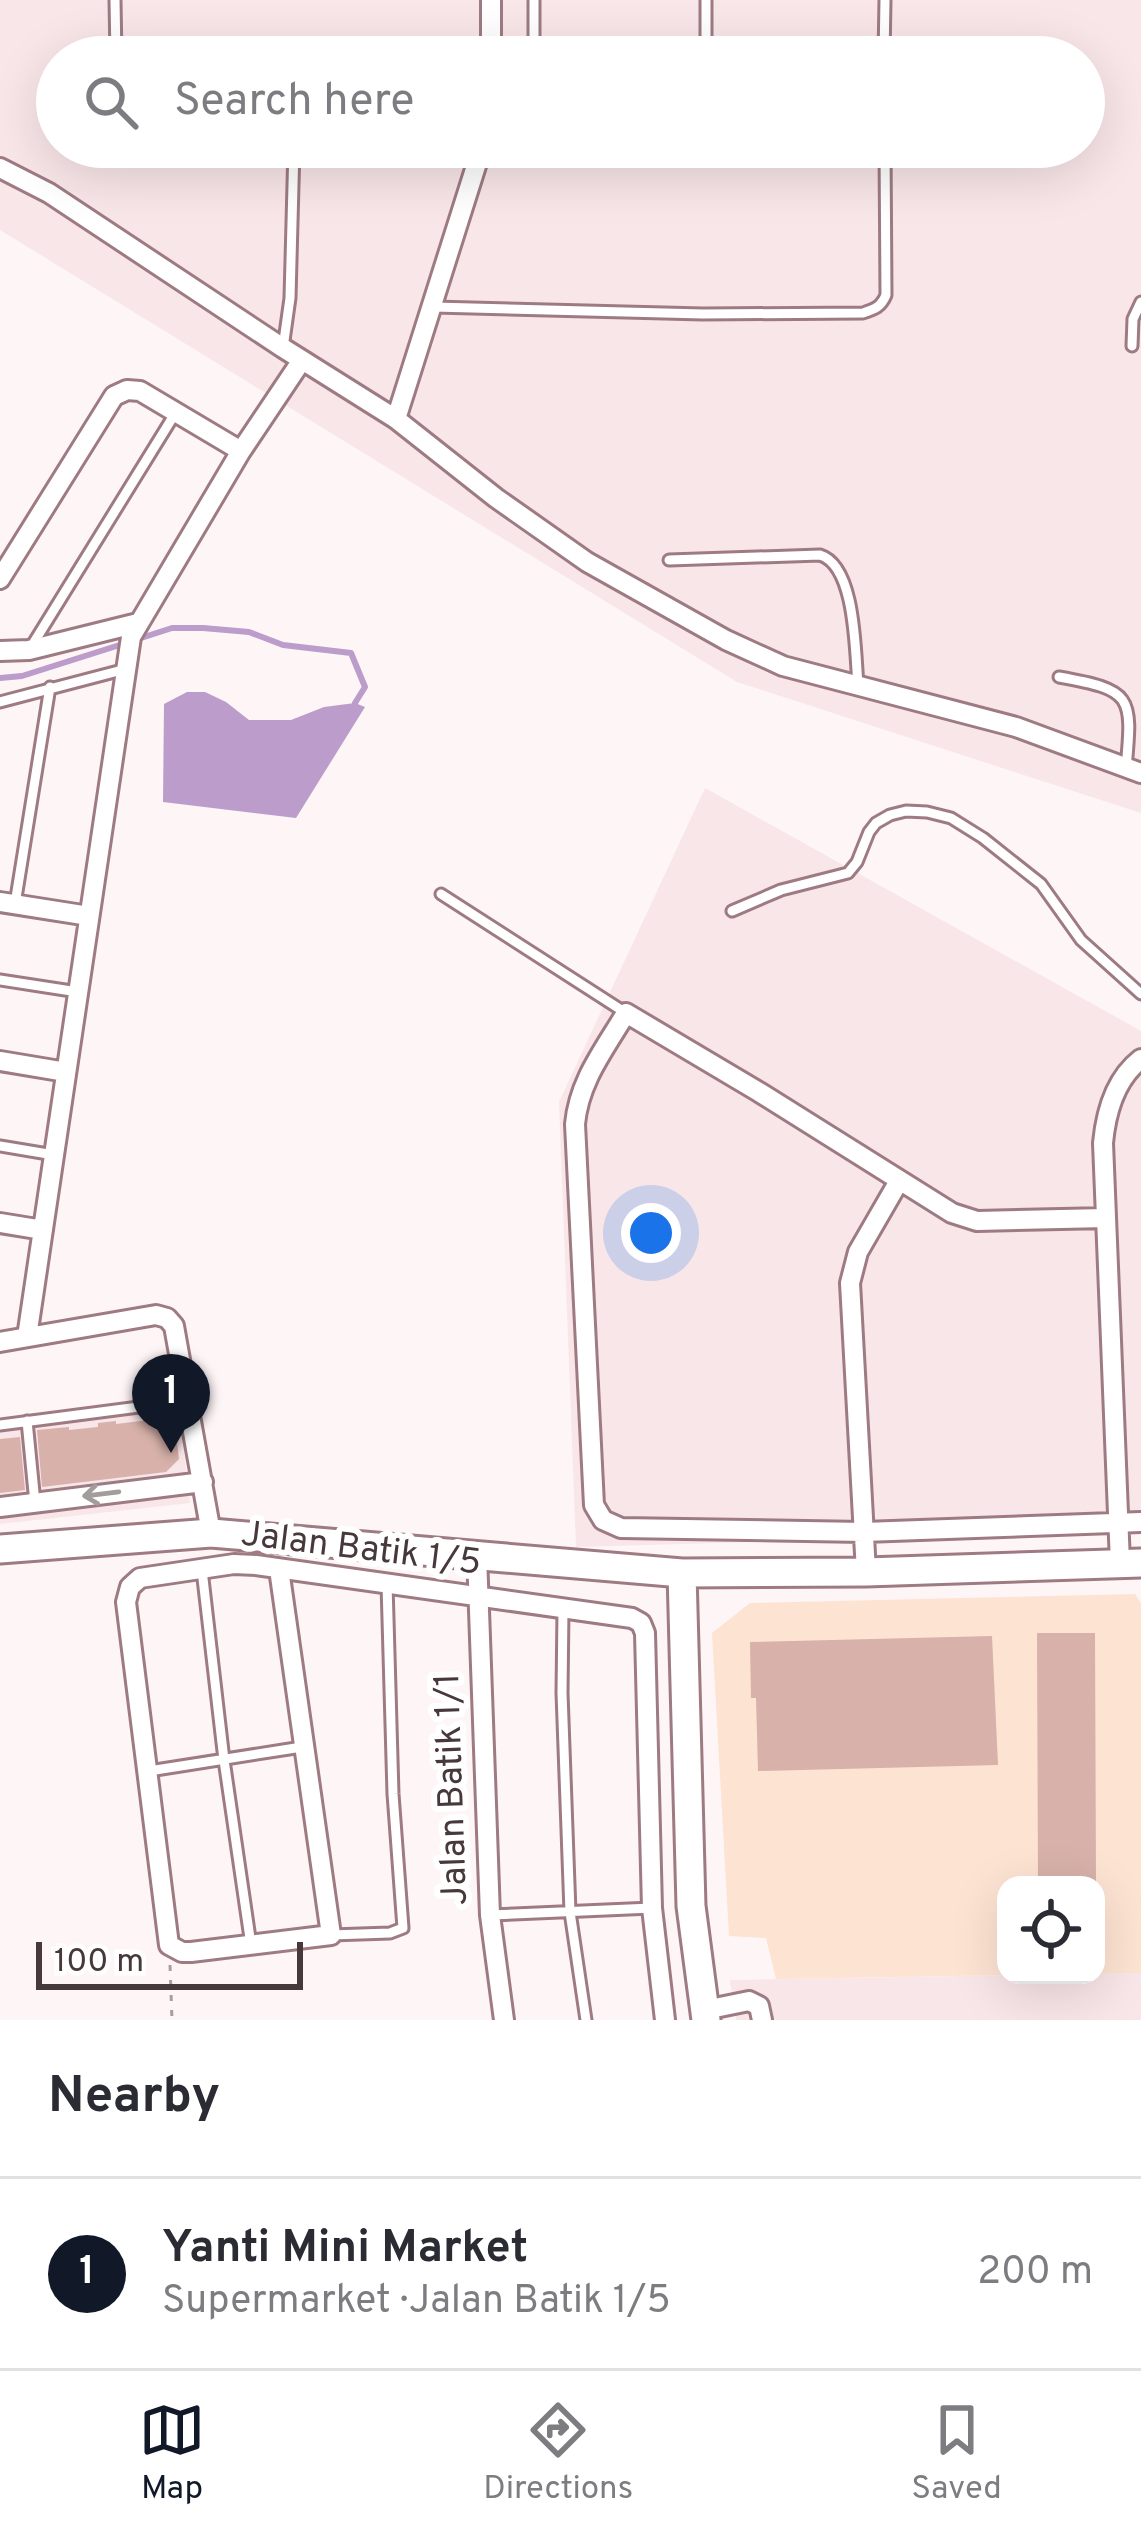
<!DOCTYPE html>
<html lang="en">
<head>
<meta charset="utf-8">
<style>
	:root { --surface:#fff; --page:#f7f7f7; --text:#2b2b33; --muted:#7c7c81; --line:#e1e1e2; --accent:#111827 }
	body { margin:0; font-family:Overpass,sans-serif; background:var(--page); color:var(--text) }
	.controls { position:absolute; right:36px; bottom:36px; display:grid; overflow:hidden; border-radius:24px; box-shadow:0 12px 48px #0002 }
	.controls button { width:108px; height:108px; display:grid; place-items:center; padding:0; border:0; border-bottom:3px solid var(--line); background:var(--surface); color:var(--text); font:60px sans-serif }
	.scale { position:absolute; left:36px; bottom:30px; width:267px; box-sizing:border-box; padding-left:12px; border:6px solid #47383b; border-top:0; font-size:33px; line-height:42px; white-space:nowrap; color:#47383b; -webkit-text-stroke:9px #fff; paint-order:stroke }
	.you { position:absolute; left:651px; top:1233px; width:42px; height:42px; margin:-30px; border:9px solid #fff; border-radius:50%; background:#1a73e8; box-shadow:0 0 0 18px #1a73e833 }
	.badge { display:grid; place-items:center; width:78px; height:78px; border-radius:50%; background:var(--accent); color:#fff; font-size:39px; font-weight:700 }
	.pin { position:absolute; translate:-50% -99px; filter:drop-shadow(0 3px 6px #0008) }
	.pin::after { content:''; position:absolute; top:63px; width:42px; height:36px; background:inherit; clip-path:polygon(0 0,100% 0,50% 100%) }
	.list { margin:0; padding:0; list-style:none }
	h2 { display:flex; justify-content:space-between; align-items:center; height:156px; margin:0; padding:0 48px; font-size:51px }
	h2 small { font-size:39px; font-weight:400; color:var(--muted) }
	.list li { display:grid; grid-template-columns:78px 1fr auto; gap:36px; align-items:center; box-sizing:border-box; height:192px; padding:0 48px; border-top:3px solid var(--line) }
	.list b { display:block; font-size:45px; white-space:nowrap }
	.list p { margin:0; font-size:39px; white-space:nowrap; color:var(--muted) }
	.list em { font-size:39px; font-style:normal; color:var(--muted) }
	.icon { flex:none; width:66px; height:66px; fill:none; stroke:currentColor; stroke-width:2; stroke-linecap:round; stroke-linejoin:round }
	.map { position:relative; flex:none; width:1141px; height:2020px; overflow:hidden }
	.search { position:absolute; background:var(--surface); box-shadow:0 12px 48px #0002; left:36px; right:36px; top:36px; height:132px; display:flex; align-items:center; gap:30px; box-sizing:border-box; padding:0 42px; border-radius:66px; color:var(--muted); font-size:45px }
	.sheet { height:348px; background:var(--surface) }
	nav { display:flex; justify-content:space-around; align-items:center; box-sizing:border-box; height:168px; border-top:3px solid var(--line); background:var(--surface); font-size:33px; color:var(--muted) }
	nav a { display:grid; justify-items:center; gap:6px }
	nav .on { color:var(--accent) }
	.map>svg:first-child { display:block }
	.built { fill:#f9e6e9; fill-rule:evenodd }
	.green { fill:#fde3d2 }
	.water { fill:#bb9cca }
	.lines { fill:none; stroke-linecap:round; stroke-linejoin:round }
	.stream { stroke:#bb9cca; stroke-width:6 }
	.building { fill:#d7b1aa }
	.lane-casing { stroke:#9e7b82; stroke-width:15 }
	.street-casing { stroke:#9e7b82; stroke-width:24 }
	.secondary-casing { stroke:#9e7b82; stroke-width:33 }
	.path { stroke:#a99d9f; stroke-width:3; stroke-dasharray:6 9; stroke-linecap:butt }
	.lane { stroke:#fff; stroke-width:9 }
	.street { stroke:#fff; stroke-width:18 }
	.secondary { stroke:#fff; stroke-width:27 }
	.oneway { stroke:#a39c9d }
	.labels { text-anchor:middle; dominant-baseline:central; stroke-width:12; stroke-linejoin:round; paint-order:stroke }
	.street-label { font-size:36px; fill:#47383b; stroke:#fff }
</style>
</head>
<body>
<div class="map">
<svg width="1141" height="2020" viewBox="0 0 1141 2020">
	<rect width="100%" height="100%" fill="#fef5f7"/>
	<path class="built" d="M0,0H1141V813L737,682L0,230ZM57,57H1084V147H57Z
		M705,788L1141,1031V1531L576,1547L559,1102Z
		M179,1408L190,1503L0,1524V1429Z
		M1141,1973V2020H736L730,1980Z"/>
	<path class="green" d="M1135,1594L1141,1603V1973L1096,1974V1885H1006V1975H1010L776,1979L766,1938L729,1936L712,1633L750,1603Z"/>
	<path class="water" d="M187,692H205L226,702L249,720H291L324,707L355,703L365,707L296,818L163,802L164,704Z"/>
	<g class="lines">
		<path class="stream" d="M138,639L172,628H203L249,632L283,645L351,653L365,687L355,703
			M0,678L22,676L126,643"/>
	</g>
	<path class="building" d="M174,1417L179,1459L166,1472L42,1487L37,1430L69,1427V1430L98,1427V1423L116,1421V1424Z
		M20,1437L25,1490L0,1493V1439Z
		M1037,1633H1095L1096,1885H1038Z
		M992,1636L998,1765L758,1771L756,1698H751L750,1642Z"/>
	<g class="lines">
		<defs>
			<path id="lane" d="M115,0L116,57
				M534,57V0
				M706,57V0
				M884,57L885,0
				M434,307L703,314L863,313C875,309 881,307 886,295L885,147
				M1132,346L1133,319L1141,302
				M283,348L290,298L294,147
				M669,560L820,555C856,566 855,652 858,685
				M31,647L176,412
				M1059,677C1132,690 1133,695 1126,768
				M0,702L126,669
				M441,894L626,1013
				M15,904L50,687
				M732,911L781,890L848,873L857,862L869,832L876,823L890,815L906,811L927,812L951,818L983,838L1041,884L1081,940L1141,994
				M0,980L78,992
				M0,1146L54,1155
				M27,1421L35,1503
				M0,1425L185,1401
				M202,1570L224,1760L251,1945
				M563,1610L562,1693L570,1912L586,2020
				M149,1771L302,1747
				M490,1915L652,1908
				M331,1935L390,1933L403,1928L393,1794L387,1584"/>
			<path id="street" d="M491,57V0
				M0,168L49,193L283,348L396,419L496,498L587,562L726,640L783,666L1016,727L1141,773
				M396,419L482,147
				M0,579L114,396L127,390L140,391L241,451
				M0,651L29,650L138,623
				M0,902L89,916
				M0,1061L66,1072
				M1106,1218L977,1221L952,1213L759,1092L626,1013C604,1050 579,1081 575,1124L594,1505L603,1520L621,1528L864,1532L1141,1522
				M0,1223L43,1230
				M27,1337L131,637L241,451L302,360
				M0,1342L156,1315L167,1318L174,1326L211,1533
				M0,1507L203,1482
				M477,1555L490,1915L504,2020
				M1120,1563L1103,1143C1106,1112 1115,1079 1141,1059
				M279,1569L331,1935L191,1952H182L169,1945L126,1602L130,1587L140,1578L234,1564L256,1565L632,1618L641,1623L645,1633L652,1908L665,2020
				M866,1572L850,1283L858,1252L899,1181
				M705,2010L749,2001L759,2006L762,2020"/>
			<path id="secondary" d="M0,1549L211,1533L682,1573L866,1572L1141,1563
				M682,1573L691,1906L706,2020"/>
		</defs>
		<use href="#lane" class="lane-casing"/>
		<use href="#street" class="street-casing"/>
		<use href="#secondary" class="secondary-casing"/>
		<path class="path" d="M170,1965L172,2020"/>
		<use href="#lane" class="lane"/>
		<use href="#street" class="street"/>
		<use href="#secondary" class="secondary"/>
	</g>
	<defs><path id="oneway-shaft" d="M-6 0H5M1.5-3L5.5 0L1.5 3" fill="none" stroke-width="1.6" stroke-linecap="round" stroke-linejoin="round" transform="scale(3)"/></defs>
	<use class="oneway" href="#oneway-shaft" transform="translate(101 1494) rotate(173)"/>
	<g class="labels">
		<g class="street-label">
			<text transform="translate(361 1550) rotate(7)">Jalan Batik 1/5</text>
			<text transform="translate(453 1789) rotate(-92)">Jalan Batik 1/1</text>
		</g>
	</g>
</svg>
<div class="controls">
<button><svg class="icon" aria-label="locate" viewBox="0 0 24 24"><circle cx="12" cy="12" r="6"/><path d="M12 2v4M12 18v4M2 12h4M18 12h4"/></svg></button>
</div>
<div class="scale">100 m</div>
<div class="you"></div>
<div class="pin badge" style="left:171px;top:1453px">1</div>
<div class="search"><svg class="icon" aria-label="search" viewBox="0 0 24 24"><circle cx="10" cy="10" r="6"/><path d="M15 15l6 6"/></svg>Search here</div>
</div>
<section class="sheet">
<h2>Nearby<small></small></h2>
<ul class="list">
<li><span class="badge">1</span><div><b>Yanti Mini Market</b><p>Supermarket · Jalan Batik 1/5</p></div><em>200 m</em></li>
</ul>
</section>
<nav>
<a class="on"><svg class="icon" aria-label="map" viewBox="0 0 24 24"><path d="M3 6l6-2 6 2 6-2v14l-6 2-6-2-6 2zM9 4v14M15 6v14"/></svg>Map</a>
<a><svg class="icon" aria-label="directions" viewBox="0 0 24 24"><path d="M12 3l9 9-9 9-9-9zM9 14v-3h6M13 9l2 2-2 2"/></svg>Directions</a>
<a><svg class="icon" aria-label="saved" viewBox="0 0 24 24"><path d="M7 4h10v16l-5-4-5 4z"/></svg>Saved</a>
</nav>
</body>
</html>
